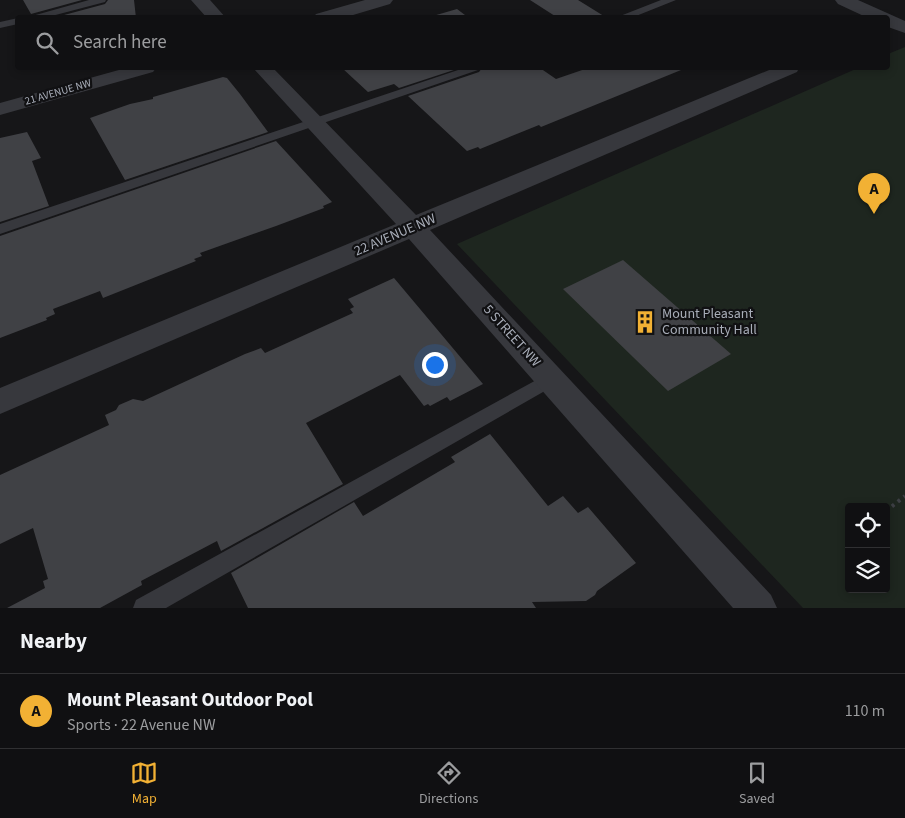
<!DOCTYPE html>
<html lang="en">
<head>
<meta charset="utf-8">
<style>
	:root { --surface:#101012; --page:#19191b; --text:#f1f3f6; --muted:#9c9d9f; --line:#303032; --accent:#f2b134 }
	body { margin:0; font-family:"Source Sans 3",sans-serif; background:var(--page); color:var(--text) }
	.controls { position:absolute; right:15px; bottom:15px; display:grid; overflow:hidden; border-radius:5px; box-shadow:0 2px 8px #0003 }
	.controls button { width:45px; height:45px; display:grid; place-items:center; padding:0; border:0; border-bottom:1px solid var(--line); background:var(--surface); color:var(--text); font:25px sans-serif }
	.you { position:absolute; left:434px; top:364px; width:18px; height:18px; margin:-12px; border:4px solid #fff; border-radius:50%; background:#1a73e8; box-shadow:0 0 0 8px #1a73e833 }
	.badge { display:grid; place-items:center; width:32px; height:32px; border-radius:50%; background:var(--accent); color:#111; font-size:16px; font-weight:700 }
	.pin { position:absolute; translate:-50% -41px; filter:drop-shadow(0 1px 2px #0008) }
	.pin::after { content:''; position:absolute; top:26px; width:18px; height:15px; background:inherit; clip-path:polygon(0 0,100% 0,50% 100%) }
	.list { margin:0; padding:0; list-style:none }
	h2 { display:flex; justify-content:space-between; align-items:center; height:65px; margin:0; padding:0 20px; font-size:21px }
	h2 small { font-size:16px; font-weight:400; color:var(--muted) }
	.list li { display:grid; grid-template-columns:32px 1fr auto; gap:15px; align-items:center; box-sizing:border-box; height:75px; padding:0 20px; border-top:1px solid var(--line) }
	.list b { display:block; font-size:19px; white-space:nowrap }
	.list p { margin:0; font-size:16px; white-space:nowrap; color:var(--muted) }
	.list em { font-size:16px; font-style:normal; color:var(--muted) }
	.icon { flex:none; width:28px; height:28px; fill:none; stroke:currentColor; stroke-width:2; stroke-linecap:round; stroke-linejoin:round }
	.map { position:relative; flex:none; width:905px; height:608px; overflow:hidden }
	.search { position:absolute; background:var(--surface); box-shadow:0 2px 8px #0003; left:15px; right:15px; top:15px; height:55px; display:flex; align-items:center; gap:12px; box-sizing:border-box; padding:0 18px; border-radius:5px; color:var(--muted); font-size:19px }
	.sheet { height:140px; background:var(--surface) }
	nav { display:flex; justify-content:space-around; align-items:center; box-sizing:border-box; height:70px; border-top:1px solid var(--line); background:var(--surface); font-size:14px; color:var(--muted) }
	nav a { display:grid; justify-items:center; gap:2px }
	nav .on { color:var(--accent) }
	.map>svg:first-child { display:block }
	.green { fill:#1e261f; fill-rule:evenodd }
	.building { fill:#404145 }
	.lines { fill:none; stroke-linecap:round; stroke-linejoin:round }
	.path { stroke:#3d3f44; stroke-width:4; stroke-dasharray:3 4.5; stroke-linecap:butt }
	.lane { fill:#37383d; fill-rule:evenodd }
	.street { fill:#37383d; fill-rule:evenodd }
	.labels { text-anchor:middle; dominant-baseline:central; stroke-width:4.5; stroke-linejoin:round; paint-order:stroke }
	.far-street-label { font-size:11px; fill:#a8adb8; stroke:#111113 }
	.street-label { font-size:14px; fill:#a8adb8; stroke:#111113 }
	.poi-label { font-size:14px; fill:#a8adb8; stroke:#111113; text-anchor:start }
</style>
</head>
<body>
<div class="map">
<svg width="905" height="608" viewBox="0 0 905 608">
	<rect width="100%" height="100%" fill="#161618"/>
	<path class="green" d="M905,47V608H803L457,244L858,68H888V54ZM849,507H886V589H849Z"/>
	<path class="building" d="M23,0H82L31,14Z
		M108,0H134L136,18H53L105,4Z
		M530,0H578L607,18H558Z
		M457,9L469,18H426Z
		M342,68H460L399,88L394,84L368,92Z
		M482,68H540L556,79L588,68H686L541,127L539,125L480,149L478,147L467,151L408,96L479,72Z
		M223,77L227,78L240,94L268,132L125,180L90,118L130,104L153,99V97Z
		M27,132L41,158L32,161L49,206L0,222V138Z
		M276,141L332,202L323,206L324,208L276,226L200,253L202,256L194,259L196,261L103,298L100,291L53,309L55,314L46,318L47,320L0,338V236Z
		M623,260L731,354L668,391L563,289Z
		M394,278L483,384L450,401L447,397L430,406L428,404L424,406L400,375L306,423L343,484L221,551L217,541L141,581L142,585L100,608H7L45,588L43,581L48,579L33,528L0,544V475L109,425L105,415L116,410L119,405L133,399L143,401L245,354L261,348L265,353L353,313L350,309L354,307L348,299Z
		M490,434L548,506L563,496L578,513L588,507L636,563L597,591L595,595L586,601L532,602L536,608H248L231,573L354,502L363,516L455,462L451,457Z"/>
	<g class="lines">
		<path class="path" d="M886,511L905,496"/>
		<path class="lane" d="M89,0H106L105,2L44,18H25Z
			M661,0H676L631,18H615Z
			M18,18V24L0,28V22Z
			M464,68H480L478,70L0,234V224Z
			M551,372L557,374L560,379L557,384L166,608H133L136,600Z"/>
		<path class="street" d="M191,0H210L226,18H207Z
			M365,0H393L390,4L343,18H313L316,14Z
			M835,0H858L905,21V33L888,27V18H868L838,4Z
			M126,68H156L153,72L0,115V103Z
			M253,68H273L416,215L774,68H799L797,72L430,230L771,595L777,608H733L409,239L0,414V388L396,224Z"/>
	</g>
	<defs>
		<symbol id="building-bare" viewBox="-9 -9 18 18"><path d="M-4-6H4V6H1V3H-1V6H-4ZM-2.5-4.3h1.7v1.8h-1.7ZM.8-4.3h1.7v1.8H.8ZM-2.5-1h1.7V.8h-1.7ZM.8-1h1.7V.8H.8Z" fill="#f2b134" stroke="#111113" stroke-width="2.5" paint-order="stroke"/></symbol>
	</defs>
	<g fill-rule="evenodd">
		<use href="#building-bare" x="629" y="306" width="32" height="32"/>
	</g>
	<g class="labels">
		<g class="far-street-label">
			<text transform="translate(58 92) rotate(-16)">21 AVENUE NW</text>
		</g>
		<g class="street-label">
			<text transform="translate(395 235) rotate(-23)">22 AVENUE NW</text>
			<text transform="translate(512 336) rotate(48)">5 STREET NW</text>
		</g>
		<g class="poi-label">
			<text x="662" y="314">Mount Pleasant<tspan x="662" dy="16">Community Hall</tspan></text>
		</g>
	</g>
</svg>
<div class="controls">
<button><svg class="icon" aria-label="locate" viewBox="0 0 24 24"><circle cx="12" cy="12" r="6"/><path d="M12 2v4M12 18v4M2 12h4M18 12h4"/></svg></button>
<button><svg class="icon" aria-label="layers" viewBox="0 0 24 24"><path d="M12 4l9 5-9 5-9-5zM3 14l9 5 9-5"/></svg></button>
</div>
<div class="you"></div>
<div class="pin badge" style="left:874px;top:214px">A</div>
<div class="search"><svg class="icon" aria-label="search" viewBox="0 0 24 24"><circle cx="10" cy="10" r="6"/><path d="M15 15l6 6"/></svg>Search here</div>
</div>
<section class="sheet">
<h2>Nearby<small></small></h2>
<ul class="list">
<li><span class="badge">A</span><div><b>Mount Pleasant Outdoor Pool</b><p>Sports · 22 Avenue NW</p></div><em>110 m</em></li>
</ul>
</section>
<nav>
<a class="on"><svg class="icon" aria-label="map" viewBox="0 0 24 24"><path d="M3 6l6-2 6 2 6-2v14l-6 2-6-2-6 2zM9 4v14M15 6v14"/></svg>Map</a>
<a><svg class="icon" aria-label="directions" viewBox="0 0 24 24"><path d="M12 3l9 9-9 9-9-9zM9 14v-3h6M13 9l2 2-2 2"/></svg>Directions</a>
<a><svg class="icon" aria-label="saved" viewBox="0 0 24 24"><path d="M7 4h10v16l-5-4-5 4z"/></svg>Saved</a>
</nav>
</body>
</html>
